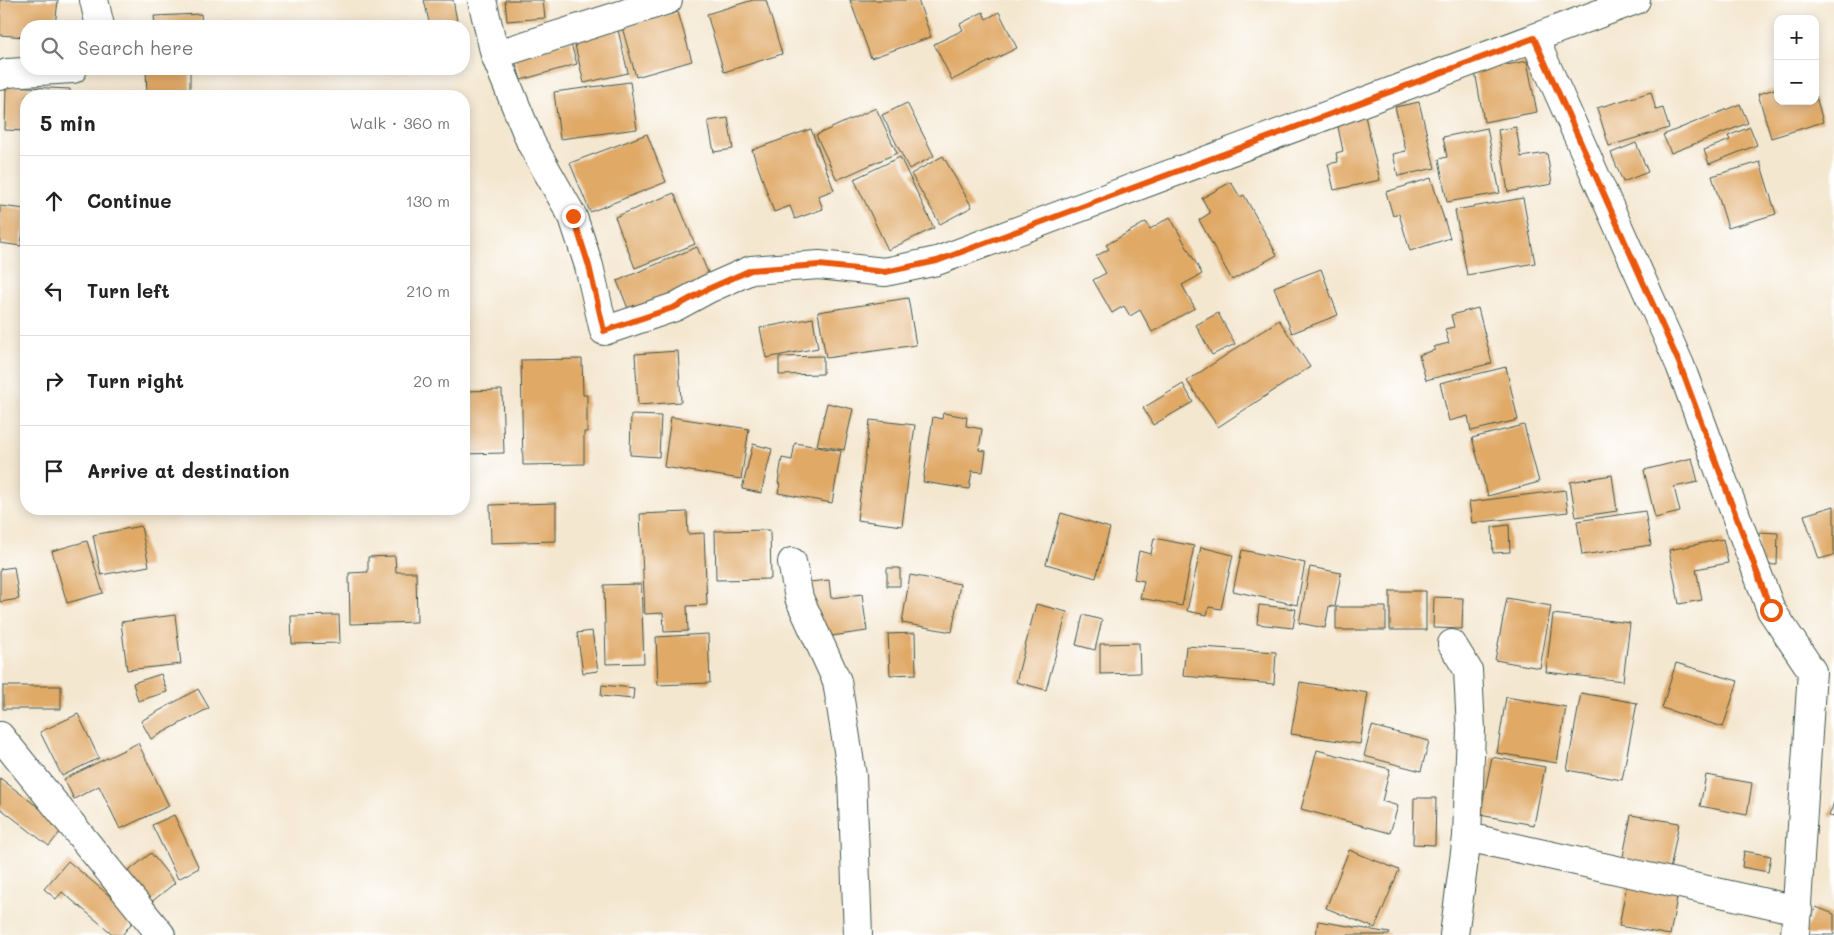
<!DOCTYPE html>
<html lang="en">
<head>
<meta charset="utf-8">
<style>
	:root { --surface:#fff; --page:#f6f6f6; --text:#222; --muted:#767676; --line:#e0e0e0 }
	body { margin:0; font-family:Mali,sans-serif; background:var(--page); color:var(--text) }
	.controls { position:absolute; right:15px; top:15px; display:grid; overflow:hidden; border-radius:10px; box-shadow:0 2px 12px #0003 }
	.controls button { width:45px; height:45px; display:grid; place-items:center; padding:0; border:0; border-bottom:1px solid var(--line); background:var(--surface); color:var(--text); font:25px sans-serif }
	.stop { position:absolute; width:15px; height:15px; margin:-11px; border:4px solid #ea580c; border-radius:50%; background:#fff }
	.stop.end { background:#ea580c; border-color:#fff; box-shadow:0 1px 5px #0008 }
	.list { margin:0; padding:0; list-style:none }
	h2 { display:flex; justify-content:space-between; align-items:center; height:65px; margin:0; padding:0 20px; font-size:21px }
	h2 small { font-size:16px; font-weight:400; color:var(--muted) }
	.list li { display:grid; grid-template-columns:32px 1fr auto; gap:15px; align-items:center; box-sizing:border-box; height:90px; padding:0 20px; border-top:1px solid var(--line) }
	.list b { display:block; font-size:19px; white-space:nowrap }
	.list em { font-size:16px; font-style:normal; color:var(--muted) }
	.icon { flex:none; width:28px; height:28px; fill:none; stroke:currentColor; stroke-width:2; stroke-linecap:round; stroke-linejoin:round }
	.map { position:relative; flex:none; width:1834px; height:935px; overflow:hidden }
	.search { position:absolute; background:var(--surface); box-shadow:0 2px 12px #0003; left:20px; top:20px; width:450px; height:55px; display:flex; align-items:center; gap:12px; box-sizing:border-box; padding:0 18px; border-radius:20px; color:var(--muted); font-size:19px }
	.panel { position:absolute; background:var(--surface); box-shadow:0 2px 12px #0003; left:20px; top:90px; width:450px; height:425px; border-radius:20px }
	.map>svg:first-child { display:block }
	.building { fill:#e0a966 }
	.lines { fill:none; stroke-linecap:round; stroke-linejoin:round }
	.minor-casing { stroke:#3f564b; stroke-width:30 }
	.minor { stroke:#fff; stroke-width:28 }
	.route { stroke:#ea580c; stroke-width:6 }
</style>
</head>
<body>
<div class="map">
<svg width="1834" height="935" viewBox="0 0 1834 935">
	<rect width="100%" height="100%" fill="#fff"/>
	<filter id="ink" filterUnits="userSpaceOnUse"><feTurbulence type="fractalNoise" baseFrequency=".02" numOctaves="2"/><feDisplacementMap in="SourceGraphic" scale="10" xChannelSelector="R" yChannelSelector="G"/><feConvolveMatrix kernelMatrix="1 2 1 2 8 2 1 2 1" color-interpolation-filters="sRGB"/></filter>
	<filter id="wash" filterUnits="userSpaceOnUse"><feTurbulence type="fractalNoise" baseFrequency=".0096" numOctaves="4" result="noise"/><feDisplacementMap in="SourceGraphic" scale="20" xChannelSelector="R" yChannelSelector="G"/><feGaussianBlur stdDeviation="1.12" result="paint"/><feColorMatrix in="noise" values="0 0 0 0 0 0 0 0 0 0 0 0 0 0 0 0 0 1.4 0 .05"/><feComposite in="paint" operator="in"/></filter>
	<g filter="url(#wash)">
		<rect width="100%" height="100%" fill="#f4e7d0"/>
		<g id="blocks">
			<path class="building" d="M0,0H58L55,26H26V37L0,35Z
				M424,0H453L458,26H430Z
				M505,0H543L545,18L507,21Z
				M753,0H766L782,54L724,72L707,14Z
				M850,0H918L931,37L871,58Z
				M678,12L692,61L636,77L622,27Z
				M983,12L986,19L999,12L1017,48L952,80L934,44L963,30L960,24Z
				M201,14L202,26H155L154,16Z
				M618,30L628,73L584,83L574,41Z
				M570,41L577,64L521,80L514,57Z
				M1527,61L1537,112L1484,122L1475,71Z
				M146,69H190V96H147Z
				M630,82L637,129L560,139L554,92Z
				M6,86L70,89V96H26V131L5,130Z
				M1778,88V101H1815L1816,96L1823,122L1771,138L1758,94Z
				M1651,92L1656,110L1663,108L1669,128L1609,146L1597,108Z
				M1419,102L1435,168L1398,176L1393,154L1406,151L1395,107Z
				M907,103L934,156L909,169L882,115Z
				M1740,104L1748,123L1671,153L1663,135Z
				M876,108L897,153L837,180L816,135Z
				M1365,116L1380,180L1334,190L1328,164L1338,162L1336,153L1343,151L1337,122Z
				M728,118L733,149L714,152L708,121Z
				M1516,127L1521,157L1547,153L1552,184L1508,192L1498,130Z
				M1750,127L1757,145L1709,164L1704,150L1730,140L1728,136Z
				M1487,128L1500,193L1447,202L1439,159L1447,157L1443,137Z
				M811,129L834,190L818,196L823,209L795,219L790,206L774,212L752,150Z
				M647,134L666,182L590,212L570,163Z
				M1636,143L1648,172L1623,182L1611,153Z
				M943,156L972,207L940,224L911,174Z
				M900,157L934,228L888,250L854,179Z
				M1760,162L1776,214L1728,228L1712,176Z
				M1431,178L1450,238L1410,251L1399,214L1393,216L1386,192Z
				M1231,182L1240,197L1244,195L1277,255L1232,280L1199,220L1210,213L1202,198Z
				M674,193L695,244L635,268L615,217Z
				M1523,198L1535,263L1467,275L1455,210Z
				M0,206L26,209L21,246L0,243Z
				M1170,217L1202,274L1182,285L1195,308L1152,332L1140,310L1130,316L1124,306L1112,313L1093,280L1106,273L1096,256L1109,249L1106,245L1146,222L1150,229Z
				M697,247L712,282L631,316L617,281Z
				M1321,269L1338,315L1292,333L1274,287Z
				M908,298L916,345L826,358L818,312Z
				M1478,308L1492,363L1426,380L1419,355L1435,350L1433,347L1449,343L1445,329L1454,327L1451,315Z
				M1218,313L1235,344L1212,355L1196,325Z
				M813,318L818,348L766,358L760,328Z
				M1279,320L1310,367L1218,427L1187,381Z
				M678,351L681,402L638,405L635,354Z
				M823,356V374L779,375V357Z
				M582,359L583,395H587V432H584V464L523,465L521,360Z
				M1506,367L1518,420L1471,431L1468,416L1449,421L1440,383Z
				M1183,384L1193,402L1153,425L1143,408Z
				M502,390L504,453L464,454V391Z
				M827,403L853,409L844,450L817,445Z
				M943,413L967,417L966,426L982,429L979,450L986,451L983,472L972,471L969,489L923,482L933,417L942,419Z
				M631,415L661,416L659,457L630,455Z
				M671,417L749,429L741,479L664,467Z
				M870,420L915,425L902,526L857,520Z
				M1524,425L1539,482L1488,496L1472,438Z
				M795,443L841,451L832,503L778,493L780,484L778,483L782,458L792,460Z
				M753,444L772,449L761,493L742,489Z
				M1692,458L1698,482L1674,487L1680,512L1655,518L1644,470Z
				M1612,475L1617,511L1576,517L1570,482Z
				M1565,490L1568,512L1472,523L1469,502Z
				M556,503V541L491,543L490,505Z
				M1834,506V555L1819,559L1804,515Z
				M1645,511L1651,545L1582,555L1577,521Z
				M687,512L688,534L704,533L707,605L687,606L688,631L664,632L663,613L645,614L640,514Z
				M1061,513L1110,528L1096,578L1046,564Z
				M1509,525L1510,552L1493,553L1492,527Z
				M141,526L149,566L101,575L93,535Z
				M770,530L771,579L716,580L715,531Z
				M1759,532L1778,533L1777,565L1759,564Z
				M1154,538L1194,546L1182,606L1140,598L1144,581L1134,579L1139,551L1151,554Z
				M1723,539L1728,563L1696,569L1702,600L1679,604L1669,550Z
				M87,541L103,593L67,603L52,551Z
				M1201,547L1233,555L1221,609L1209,607L1207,615L1187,611Z
				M1242,550L1305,563L1297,605L1233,591Z
				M395,556L396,572H416L417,622L350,624L349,573L368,572V557Z
				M14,567L19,599L0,602V569Z
				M1310,567L1341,573L1335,607L1329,606L1325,628L1299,623Z
				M887,568H900V586H887Z
				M910,575L960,584L952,632L902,623Z
				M829,580L831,598L862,594L867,631L817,638L810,582Z
				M641,584L644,663L606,664L604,585Z
				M1390,591H1426V630H1390Z
				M1434,597L1463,598L1462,629L1433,628Z
				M1507,598L1551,606L1540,668L1495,660Z
				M1036,604L1067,612L1046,690L1016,682Z
				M1259,605L1296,609L1293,628L1257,624Z
				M1336,607H1386V630H1336Z
				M1553,614L1630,623L1623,681L1546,672Z
				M175,615L181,664L127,670L121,622Z
				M339,615L340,643L292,644L291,616Z
				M1083,615L1102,620L1095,650L1076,645Z
				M592,631L598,671L583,673L577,633Z
				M915,633L916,674L890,675L888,634Z
				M708,634L710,683L658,685L656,637Z
				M1139,643L1140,673L1100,674V644Z
				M1186,646L1276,652L1274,684L1183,676Z
				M1676,663L1738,681L1723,727L1662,708Z
				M161,674L167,692L138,701L133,683Z
				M1300,682L1368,693L1360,744L1291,734Z
				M602,685L634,688L633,699L601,696Z
				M3,686H61V709H3Z
				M198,689L209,708L151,739L141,721Z
				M1581,693L1637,703L1622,780L1567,770Z
				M1506,697L1566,707L1557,763L1497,753Z
				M78,714L99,758L62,776L40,732Z
				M1372,726L1429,741L1421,771L1364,756Z
				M138,743L169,806L120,829L99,786L74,799L64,779Z
				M1317,750L1390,769L1382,801L1398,806L1390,833L1301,809Z
				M1492,757L1545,767L1534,825L1480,815Z
				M1706,775L1752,783L1747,815L1700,806Z
				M0,778L64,827L49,846L0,808Z
				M1414,798H1436L1435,845L1413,844Z
				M1834,802V817L1829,816Z
				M174,815L199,868L178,879L152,825Z
				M1631,815L1679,823L1669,875L1621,867Z
				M1349,850L1399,870L1375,928L1326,908Z
				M1744,851L1771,856L1768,872L1742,867Z
				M151,853L175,883L150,903L126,873Z
				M68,861L136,918L122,935H114L62,892L56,899L44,889Z
				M1628,878L1679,887L1670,935L1619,926Z
				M1816,907L1834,914V935H1804Z
				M1318,921L1390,933L1389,935H1316Z"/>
		</g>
	</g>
	<g filter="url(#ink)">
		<use href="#blocks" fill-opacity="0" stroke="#3f564b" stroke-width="1"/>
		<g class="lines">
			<defs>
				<path id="minor" d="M94,0L100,26
					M482,0L495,55L531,143L573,217L589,266L604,331L675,307L708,289L751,270L819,265L885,272L937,261L1636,0
					M1534,38L1680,365L1771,610L1812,671L1795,935
					M495,55L668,0
					M0,76L7,73L73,69
					M792,562L799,598L837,681L852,776L858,935
					M1452,644L1468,670L1471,730L1467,837L1454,935
					M0,736L161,935
					M1467,837L1798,910"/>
			</defs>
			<use href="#minor" class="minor-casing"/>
			<use href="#minor" class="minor"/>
		</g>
	</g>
	<g class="lines" filter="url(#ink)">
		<path class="route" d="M573,216L589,266L604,331L675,307L708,289L751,270L819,265L885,272L937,261L1534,38L1680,365L1771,610"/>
	</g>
</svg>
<div class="controls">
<button>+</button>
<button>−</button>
</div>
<div class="stop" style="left:1771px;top:610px"></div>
<div class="stop end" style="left:573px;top:216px"></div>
<div class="search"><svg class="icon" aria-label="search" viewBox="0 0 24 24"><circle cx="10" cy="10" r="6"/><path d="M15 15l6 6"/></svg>Search here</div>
<section class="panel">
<h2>5 min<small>Walk · 360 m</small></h2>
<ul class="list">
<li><svg class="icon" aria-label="ahead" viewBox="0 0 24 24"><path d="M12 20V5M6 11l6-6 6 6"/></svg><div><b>Continue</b></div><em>130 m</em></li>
<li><svg class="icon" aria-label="left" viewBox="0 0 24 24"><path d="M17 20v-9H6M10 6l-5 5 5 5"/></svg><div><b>Turn left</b></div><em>210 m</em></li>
<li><svg class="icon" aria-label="right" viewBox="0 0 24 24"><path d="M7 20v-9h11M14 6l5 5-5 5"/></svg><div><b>Turn right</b></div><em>20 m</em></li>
<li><svg class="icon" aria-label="arrive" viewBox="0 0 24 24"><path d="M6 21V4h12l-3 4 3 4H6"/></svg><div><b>Arrive at destination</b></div></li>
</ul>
</section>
</div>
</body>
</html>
